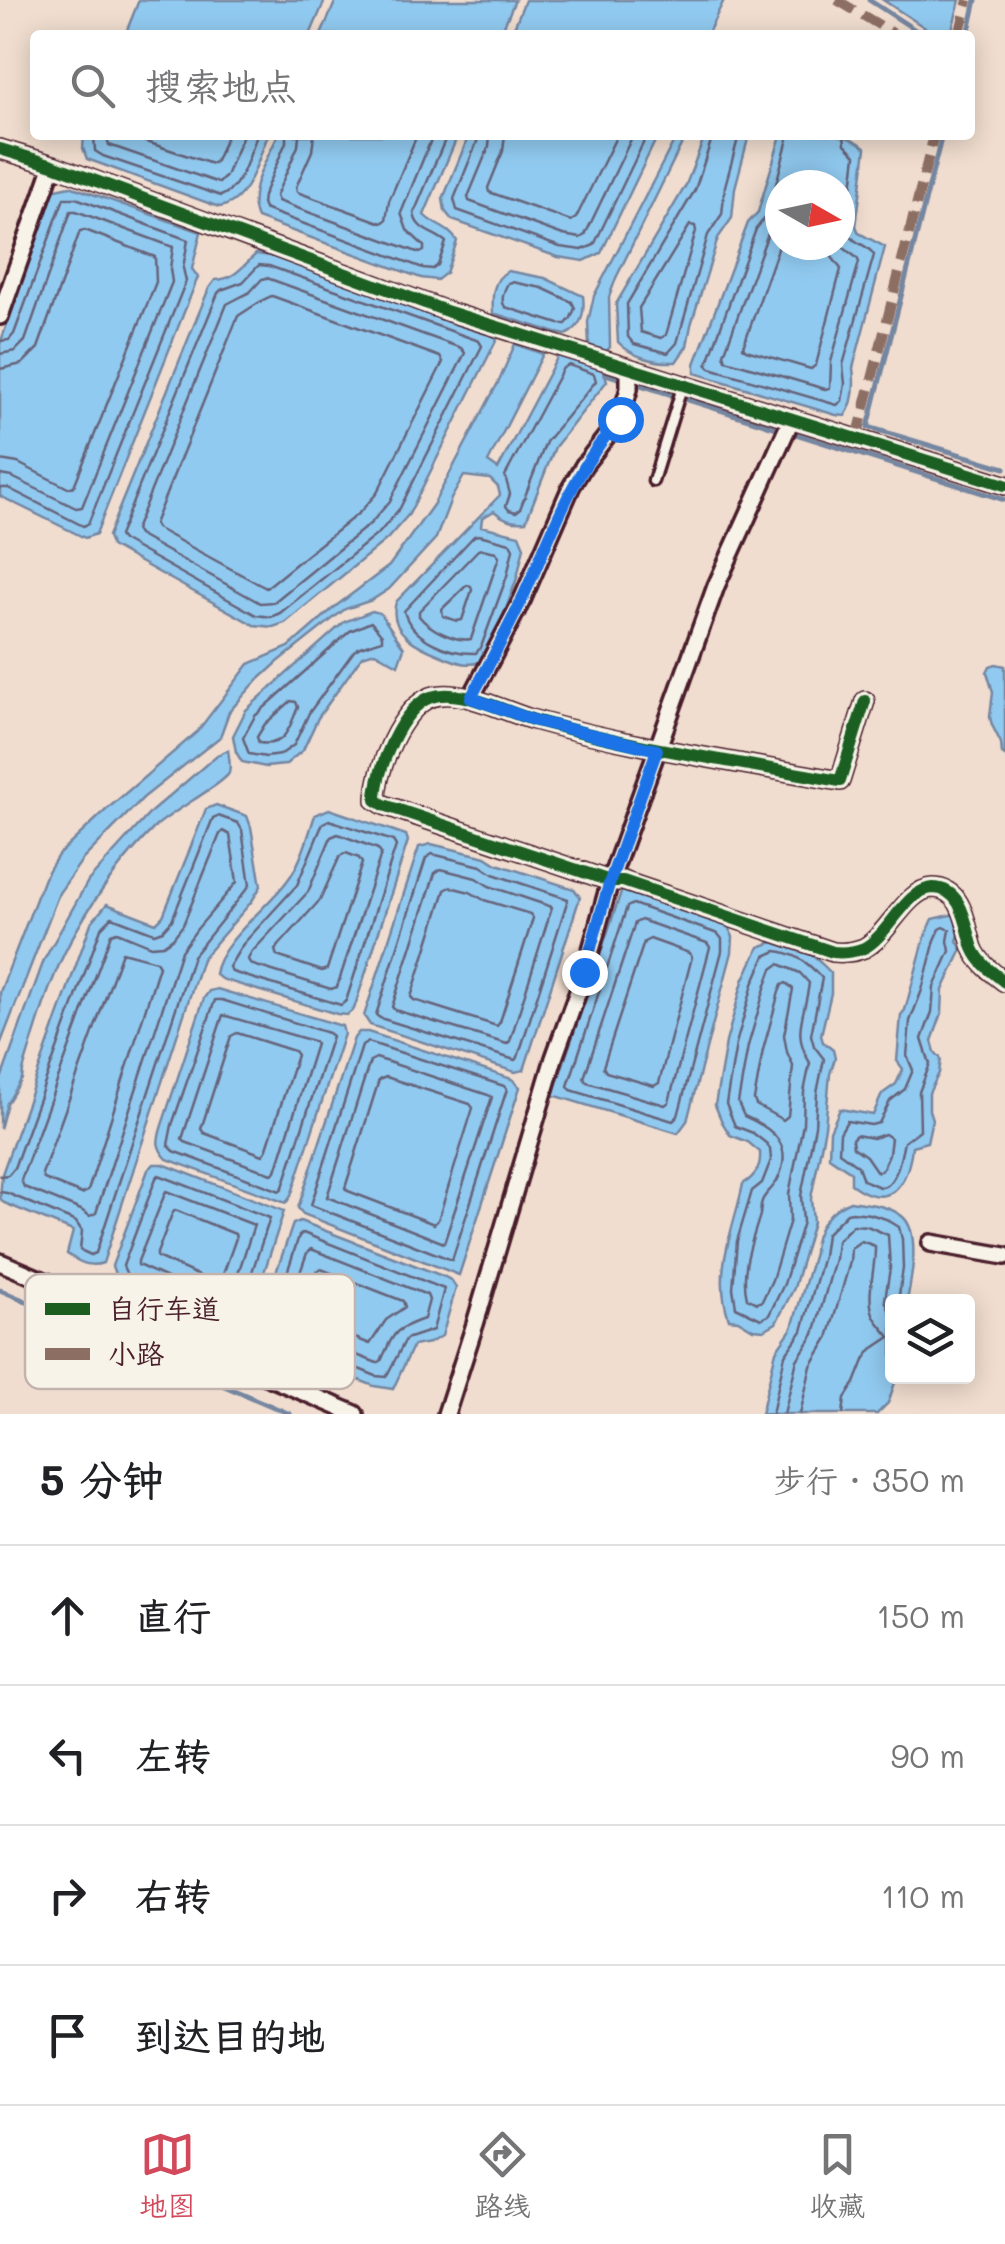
<!DOCTYPE html>
<html lang="zh">
<head>
<meta charset="utf-8">
<style>
	:root { --surface:#fff; --page:#f6f6f6; --text:#202124; --muted:#757577; --line:#e0e0e0; --accent:#d1495b }
	body { margin:0; font-family:Mali,"LXGW WenKai TC",sans-serif; background:var(--page); color:var(--text) }
	.controls { position:absolute; right:30px; bottom:30px; display:grid; overflow:hidden; border-radius:10px; box-shadow:0 5px 25px #0003 }
	.controls button { width:90px; height:90px; display:grid; place-items:center; padding:0; border:0; border-bottom:2px solid var(--line); background:var(--surface); color:var(--text); font:50px sans-serif }
	.compass { position:absolute; left:765px; top:170px; width:90px; height:90px; border-radius:50%; background:var(--surface); box-shadow:0 5px 25px #0003; rotate:99deg }
	.stop { position:absolute; width:30px; height:30px; margin:-22px; border:8px solid #1a73e8; border-radius:50%; background:#fff }
	.stop.end { background:#1a73e8; border-color:#fff; box-shadow:0 2px 10px #0008 }
	.list { margin:0; padding:0; list-style:none }
	h2 { display:flex; justify-content:space-between; align-items:center; height:130px; margin:0; padding:0 40px; font-size:42px }
	h2 small { font-size:32px; font-weight:400; color:var(--muted) }
	.list li { display:grid; grid-template-columns:65px 1fr auto; gap:30px; align-items:center; box-sizing:border-box; height:140px; padding:0 40px; border-top:2px solid var(--line) }
	.list b { display:block; font-size:38px; white-space:nowrap }
	.list em { font-size:32px; font-style:normal; color:var(--muted) }
	.icon { flex:none; width:55px; height:55px; fill:none; stroke:currentColor; stroke-width:2; stroke-linecap:round; stroke-linejoin:round }
	.map { position:relative; flex:none; width:1005px; height:1414px; overflow:hidden }
	.search { position:absolute; background:var(--surface); box-shadow:0 5px 25px #0003; left:30px; right:30px; top:30px; height:110px; display:flex; align-items:center; gap:25px; box-sizing:border-box; padding:0 35px; border-radius:10px; color:var(--muted); font-size:38px }
	.sheet { height:690px; background:var(--surface) }
	nav { display:flex; justify-content:space-around; align-items:center; box-sizing:border-box; height:140px; border-top:2px solid var(--line); background:var(--surface); font-size:28px; color:var(--muted) }
	nav a { display:grid; justify-items:center; gap:5px }
	nav .on { color:var(--accent) }
	.map>svg:first-child { display:block }
	.water { fill:#91caf0; stroke:#7586a1; stroke-width:2.5; fill-rule:evenodd }
	.lines { fill:none; stroke-linecap:round; stroke-linejoin:round }
	.shore { stroke:#66637a; stroke-width:2.5 }
	.stream { stroke:#7586a1; stroke-width:5 }
	.service-casing { stroke:#4a1f2b; stroke-width:15 }
	.minor-casing { stroke:#4a1f2b; stroke-width:22 }
	.service { stroke:#f7f3e8; stroke-width:8 }
	.minor { stroke:#f7f3e8; stroke-width:15 }
	.quiet { stroke:#8d6e63; stroke-width:10; stroke-dasharray:20 10; stroke-linecap:butt }
	.cycleway-casing { stroke:#f7f3e8; stroke-width:19 }
	.cycleway { stroke:#1b5e20; stroke-width:12 }
	.route { stroke:#1a73e8; stroke-width:12 }
	.key { fill:#f7f3e8; stroke:#c3b3af; stroke-width:2.5 }
	.key-label { font-size:28px; fill:#4a1f2b }
</style>
</head>
<body>
<div class="map">
<svg width="1005" height="1414" viewBox="0 0 1005 1414">
	<rect width="100%" height="100%" fill="#f0ddcf"/>
	<filter id="ink" filterUnits="userSpaceOnUse"><feTurbulence type="fractalNoise" baseFrequency=".01" numOctaves="2"/><feDisplacementMap in="SourceGraphic" scale="20" xChannelSelector="R" yChannelSelector="G"/><feConvolveMatrix kernelMatrix="1 2 1 2 8 2 1 2 1" color-interpolation-filters="sRGB"/></filter>
	<g filter="url(#ink)">
		<path class="water" d="M139,0H325L310,35H125Z
			M336,0H515L500,35H321Z
			M525,0H724L707,35H511Z
			M883,0H960L951,33L936,35Z
			M84,135H268C258,159 249,203 219,207L87,159L83,148Z
			M278,135H458L424,215C434,226 449,227 457,241L446,273L437,280L421,278L257,218C245,192 267,160 278,135Z
			M469,135H658L601,253L584,261L558,257L452,220L445,211L443,199Z
			M677,135H686L616,278L609,297L610,347L606,352L589,345L588,322L594,296Z
			M705,135H749L735,188L732,218L718,238L691,325L687,346L676,362C655,363 632,357 618,342L616,304L686,185Z
			M781,135C809,135 844,128 866,148L856,226L859,233L885,247L853,368C855,384 855,402 845,416L836,415L695,373V364L748,223L758,212ZM780,185H840V245H780Z
			M70,186L201,232L192,269L198,277L96,534L85,538L0,496V344L51,198L56,189Z
			M256,254L271,256L498,337L409,514L387,539L285,623L273,627L254,625L111,546L108,536L209,288L215,280C235,279 242,267 256,254Z
			M508,271L545,278L583,296C585,313 582,327 566,335L556,333L493,313C492,297 492,279 508,271Z
			M515,344L543,354L488,462L498,469L560,352C578,358 604,361 607,381L555,447L526,521C512,522 505,520 494,511L482,518L481,526L519,535L524,547L517,578L491,651C487,657 487,660 480,662C467,667 454,661 442,656C419,647 387,633 396,602L500,495L498,487L490,479L464,476L451,499L436,538L389,589L372,600L345,609L278,662L254,684L229,712L220,737L143,798L82,860L59,893L0,1045V992L44,878L58,855L106,810L197,732L249,664L289,647L336,606L389,566L433,505L500,379Z
			M372,611L380,613L404,648L398,665L375,652L362,656L318,718L303,750L285,765L266,767L242,762L236,752L233,736L246,710L344,622Z
			M996,664L1005,666V756L1002,754L1001,743L992,725L990,717L993,692L987,672L990,666Z
			M228,750C229,757 231,766 229,773C226,782 168,814 155,827C126,856 100,890 79,926C52,970 38,1022 23,1071L22,1079L7,1103L0,1129V1082L44,960L88,881L152,811L217,755Z
			M216,805L247,816L251,827L261,886L252,901L202,959L103,1263C89,1268 79,1262 67,1254L73,1231L4,1203L0,1198L2,1174L91,923L107,904L156,923L163,916L206,809Z
			M329,809L406,835L408,841L354,1009L347,1015L337,1014L221,979L215,974C219,943 268,907 287,881C301,864 308,836 315,815Z
			M431,844L486,857L497,864L574,889L580,897L524,1070L515,1072L370,1025L364,1016L419,847Z
			M622,889L728,926L733,937L732,952L687,1121L678,1133L553,1095Z
			M955,914C961,924 961,930 957,941L962,949L943,990L942,1013L932,1041L935,1052L941,1059L939,1073L929,1093V1110L932,1119L927,1142L912,1146C908,1186 889,1212 851,1184V1172L829,1157L830,1131L840,1109L873,1115L882,1094L896,1084L903,1069L897,1061L901,1015L905,1010L925,937L933,919Z
			M776,941C800,945 814,955 831,973V993L821,1035L823,1042L833,1050L835,1058L830,1074L825,1127L811,1198L813,1222L794,1288L776,1323L764,1330L753,1329L738,1320L729,1319C712,1271 734,1230 743,1184C756,1176 761,1167 760,1152L748,1142L730,1135L722,1122L715,1105L726,1042L743,981L759,947Z
			M217,989L342,1026L344,1034L291,1196L286,1203L167,1159C154,1145 158,1139 163,1122L204,998L209,991Z
			M359,1032H368L512,1079L520,1087L459,1275L303,1214L298,1208L354,1038Z
			M154,1164H163L284,1211L247,1325L236,1332L118,1282L112,1266L148,1170Z
			M850,1201C867,1204 890,1205 903,1217C921,1233 911,1281 907,1301L892,1302V1376L897,1377L888,1403L877,1414H761L776,1351L792,1328L814,1253C814,1230 828,1210 850,1201Z
			M300,1221L445,1277L452,1281L456,1288L442,1336L429,1343L413,1346L393,1389L374,1386L262,1342L256,1336V1330L293,1224Z"/>
		<g class="lines">
			<path class="shore" d="M94,135L95,151L103,156L221,196C242,188 249,155 257,135
				M106,135L109,145L219,183L226,176L243,135
				M126,135L212,164L216,161L227,135
				M286,135V142L263,196L262,204L264,209L423,268L433,269L438,265L446,242C434,232 416,231 414,213L447,135
				M299,135L298,146L276,196L278,201L420,253L424,251V246L407,230L401,213L433,135
				M314,135L312,151L296,187L297,192L382,223L386,220L389,201L417,135
				M478,135L477,142L454,199L457,210L560,247L582,250L594,245L647,135
				M490,135L489,146L468,197L469,201L563,235L580,238L585,235L633,135
				M505,135L503,151L488,188L489,192L571,221L576,218L617,135
				M713,135L695,190L627,304L628,337L634,344L668,353L677,343L708,235L722,214L725,186L739,135
				M789,135L768,214L756,229L707,365L710,368L837,405L842,401L845,384L843,365L874,255C866,242 853,246 847,229L856,155L845,144L844,135
				M780,216L767,236L724,354L726,360L825,389L830,388L831,362L859,262L857,258L840,245
				M690,225L695,226L696,231L666,335L661,338L641,332L639,308Z
				M780,243L743,347L746,350L811,369L816,365L841,269L823,245
				M259,265L269,266L479,341L482,346L400,508L380,532L280,613L271,617L256,615L122,540L119,536L218,293L221,290L243,282Z
				M267,278L461,348L465,353L390,501L371,523L274,602L260,603L138,535L135,530L227,304L250,292L262,279Z
				M512,282L542,288L572,302L575,308L571,318L566,324H559L505,307C500,301 504,290 508,283Z
				M272,296L440,357L443,362L377,493L360,512L266,588L156,528L154,524L238,316C244,312 267,297 272,296Z
				M0,341L9,340L14,334L64,198H76L188,240L183,268L186,281L88,524L83,526L8,488H0
				M0,354L15,351L25,341L71,211H76L173,247L170,269L172,282L82,507L76,508L12,477L0,475
				M569,365L594,374L596,381L546,442L520,509L516,512L509,510L506,506L510,494L505,476L563,368Z
				M0,369L22,364L38,348L80,231L85,230L155,257L156,282L74,486L68,488L18,463L0,460
				M479,535L510,543L513,549L507,576L481,647L476,653C449,654 411,639 404,611L474,536Z
				M482,549L496,552L499,557L471,639C455,642 429,629 419,616V611L478,550Z
				M467,585L471,586L472,590L462,620L457,621L443,616L442,609Z
				M371,622L382,635V640L360,647L354,651L309,713L294,745L280,755L266,757L249,754L243,738L255,716L350,631Z
				M291,701L296,702L298,707C289,728 286,747 259,743L257,737L265,724Z
				M329,820L393,841L396,846L346,1001L341,1005L232,972L229,967L243,944L297,885L323,823Z
				M223,831L230,835L237,882L197,929L181,951L96,1213L90,1216L81,1210L24,1187L21,1180L111,934L117,932L151,946L163,945L173,938L183,925L220,834Z
				M338,834L378,849L381,854L337,987L331,989L250,964L248,959L252,952L308,892L331,837Z
				M346,853L359,858L362,863L327,969L322,971L277,956L275,950L320,900L340,856Z
				M432,854L481,866L493,874L568,899L518,1057L515,1060L380,1018L376,1015L426,858Z
				M441,869L476,878L489,886L552,907L510,1041L507,1044L395,1010L392,1007L435,873Z
				M450,887L470,892L484,900L530,914L533,918L500,1022L497,1026L414,1000L411,997L445,890Z
				M633,904L718,934L722,939V951L678,1116L673,1121L571,1090L568,1086L627,907Z
				M641,920L707,943L710,947L669,1102L665,1105L587,1082L584,1078L635,923Z
				M944,927L950,930L948,941L950,951L934,987L932,1012L922,1039L930,1064L919,1092L920,1130L904,1142C901,1154 897,1187 880,1187C878,1187 865,1180 863,1180L858,1166L839,1152L840,1133L847,1121L871,1125L879,1123L890,1101L905,1089L913,1070L907,1056L910,1021L922,990L935,940L940,929Z
				M650,939L689,953L692,957L659,1083L654,1086L606,1072L603,1067L644,942Z
				M776,951C796,953 808,963 822,978L811,1035L814,1046L824,1059L817,1093L815,1126L801,1196L803,1222L784,1284L769,1315L761,1319L736,1307L733,1288L737,1241L752,1191L762,1183L771,1160L770,1149L767,1144L753,1133L735,1126L726,1104L736,1044L753,984L765,956Z
				M122,952L156,961L159,966L88,1191L82,1194L44,1179L42,1174Z
				M779,964L800,973L809,983C805,1017 791,1031 810,1063L804,1092L803,1124L789,1194L790,1220L772,1280L762,1301L757,1303L747,1298C740,1270 752,1242 760,1215C761,1210 760,1204 763,1199C766,1193 773,1188 777,1181C795,1146 774,1129 744,1116L738,1103L748,1046L765,988L772,969Z
				M786,983L793,989L784,1035L787,1052L793,1066L788,1116L783,1120L756,1105L754,1100L763,1050L779,992L782,985Z
				M215,1000H222L328,1033L332,1036L283,1187L280,1191L174,1151L168,1145L172,1125Z
				M223,1015L313,1041L316,1044L276,1171L272,1174L185,1142L182,1139Z
				M237,1033L294,1051L297,1055L266,1151L263,1155L204,1133L201,1129L231,1036Z
				M368,1042L504,1086L507,1089L452,1260L311,1205L362,1046Z
				M376,1058L488,1095L492,1097L444,1243L327,1197L370,1061Z
				M386,1077L470,1104L473,1108L438,1220L434,1224L348,1191L345,1188L379,1080Z
				M885,1134L891,1138L889,1154L882,1170L877,1172L866,1156L853,1147L852,1139L856,1135L873,1138Z
				M159,1175L270,1218L236,1320H230L127,1275L123,1266L156,1178Z
				M0,1176L8,1175L14,1168L101,928L112,917L154,933L163,930L172,920L213,818L218,816L238,823L242,830L250,885L193,956L96,1253L91,1255L80,1250L82,1231L76,1222L7,1193L0,1192
				M166,1191L254,1225L228,1304H224L138,1265V1261Z
				M175,1210L235,1234L236,1238L220,1283H215L157,1257V1253L172,1214Z
				M303,1233L444,1289L433,1330L406,1339L386,1377L376,1376L268,1332L299,1236Z
				M311,1249L427,1295L429,1300L424,1319C393,1330 395,1331 381,1361L377,1363L285,1327L283,1321L307,1253Z
				M321,1269L403,1301L405,1307L386,1320L370,1344L305,1318L302,1312L316,1272Z
				M772,1414L785,1355L802,1331L823,1256L826,1234L847,1213L852,1212L870,1214L886,1219L899,1227L902,1239L903,1268L898,1302
				M784,1414L797,1360L814,1334L835,1259L837,1241L853,1225L867,1226L888,1235L890,1268L885,1300L892,1317
				M800,1414L811,1366L828,1338L850,1262L851,1248L861,1241L875,1246C876,1268 865,1297 874,1316C878,1324 885,1330 890,1337L872,1349L865,1358L855,1383L845,1398L843,1414"/>
			<path class="stream" d="M869,0L923,35
				M968,35L976,0
				M942,135L868,427L1005,468
				M606,374L1005,500
				M0,1290L290,1414"/>
			<defs>
				<path id="service" d="M653,481L683,384"/>
				<path id="minor" d="M0,149L53,165L449,312L1005,485
					M0,316L53,165
					M471,698L522,600L571,487L584,465L620,419L629,389V368
					M865,701L840,781C737,762 634,748 534,720C505,712 460,687 431,697C401,708 376,770 376,800L384,805L610,881H623L833,952C843,953 854,952 864,948C888,936 906,889 933,888C964,888 966,928 973,948C979,963 993,973 1005,982
					M931,1243L1005,1256
					M0,1262L355,1414
					M446,1414L475,1324L554,1058L585,972L610,881L716,586L792,418"/>
			</defs>
			<use href="#service" class="service-casing"/>
			<use href="#minor" class="minor-casing"/>
			<use href="#service" class="service"/>
			<use href="#minor" class="minor"/>
			<path class="quiet" d="M837,0L896,35
				M959,35L968,0
				M857,438L934,135"/>
			<defs>
				<path id="cycleway" d="M0,149L53,165L449,312L1005,485
					M865,701L840,781C737,762 634,748 534,720C505,712 460,687 431,697C401,708 376,770 376,800L384,805L610,881H623L833,952C843,953 854,952 864,948C888,936 906,889 933,888C964,888 966,928 973,948C979,963 993,973 1005,982"/>
			</defs>
			<use href="#cycleway" class="cycleway-casing"/>
			<use href="#cycleway" class="cycleway"/>
		</g>
	</g>
	<g class="lines" filter="url(#ink)">
		<path class="route" d="M584,972L610,881L657,750L536,721L471,698C489,664 508,630 524,595C553,531 572,472 620,419"/>
	</g>
	<rect x="25" y="1274" width="330" height="115" rx="15" class="key"/>
	<rect x="45" y="1303" width="45" height="12" fill="#1b5e20"/>
	<rect x="45" y="1348" width="45" height="12" fill="#8d6e63"/>
	<g class="key-label">
		<text x="108" y="1319">自行车道</text>
		<text x="108" y="1364">小路</text>
	</g>
</svg>
<div class="controls">
<button><svg class="icon" aria-label="layers" viewBox="0 0 24 24"><path d="M12 4l9 5-9 5-9-5zM3 14l9 5 9-5"/></svg></button>
</div>
<svg class="compass" viewBox="-18 -18 36 36"><path d="M0-13l5 13h-10z" fill="#e53935"/><path d="M0 13l5-13h-10z" fill="#757577"/></svg>
<div class="stop" style="left:620px;top:419px"></div>
<div class="stop end" style="left:584px;top:972px"></div>
<div class="search"><svg class="icon" aria-label="search" viewBox="0 0 24 24"><circle cx="10" cy="10" r="6"/><path d="M15 15l6 6"/></svg>搜索地点</div>
</div>
<section class="sheet">
<h2>5 分钟<small>步行 · 350 m</small></h2>
<ul class="list">
<li><svg class="icon" aria-label="ahead" viewBox="0 0 24 24"><path d="M12 20V5M6 11l6-6 6 6"/></svg><div><b>直行</b></div><em>150 m</em></li>
<li><svg class="icon" aria-label="left" viewBox="0 0 24 24"><path d="M17 20v-9H6M10 6l-5 5 5 5"/></svg><div><b>左转</b></div><em>90 m</em></li>
<li><svg class="icon" aria-label="right" viewBox="0 0 24 24"><path d="M7 20v-9h11M14 6l5 5-5 5"/></svg><div><b>右转</b></div><em>110 m</em></li>
<li><svg class="icon" aria-label="arrive" viewBox="0 0 24 24"><path d="M6 21V4h12l-3 4 3 4H6"/></svg><div><b>到达目的地</b></div></li>
</ul>
</section>
<nav>
<a class="on"><svg class="icon" aria-label="map" viewBox="0 0 24 24"><path d="M3 6l6-2 6 2 6-2v14l-6 2-6-2-6 2zM9 4v14M15 6v14"/></svg>地图</a>
<a><svg class="icon" aria-label="directions" viewBox="0 0 24 24"><path d="M12 3l9 9-9 9-9-9zM9 14v-3h6M13 9l2 2-2 2"/></svg>路线</a>
<a><svg class="icon" aria-label="saved" viewBox="0 0 24 24"><path d="M7 4h10v16l-5-4-5 4z"/></svg>收藏</a>
</nav>
</body>
</html>
